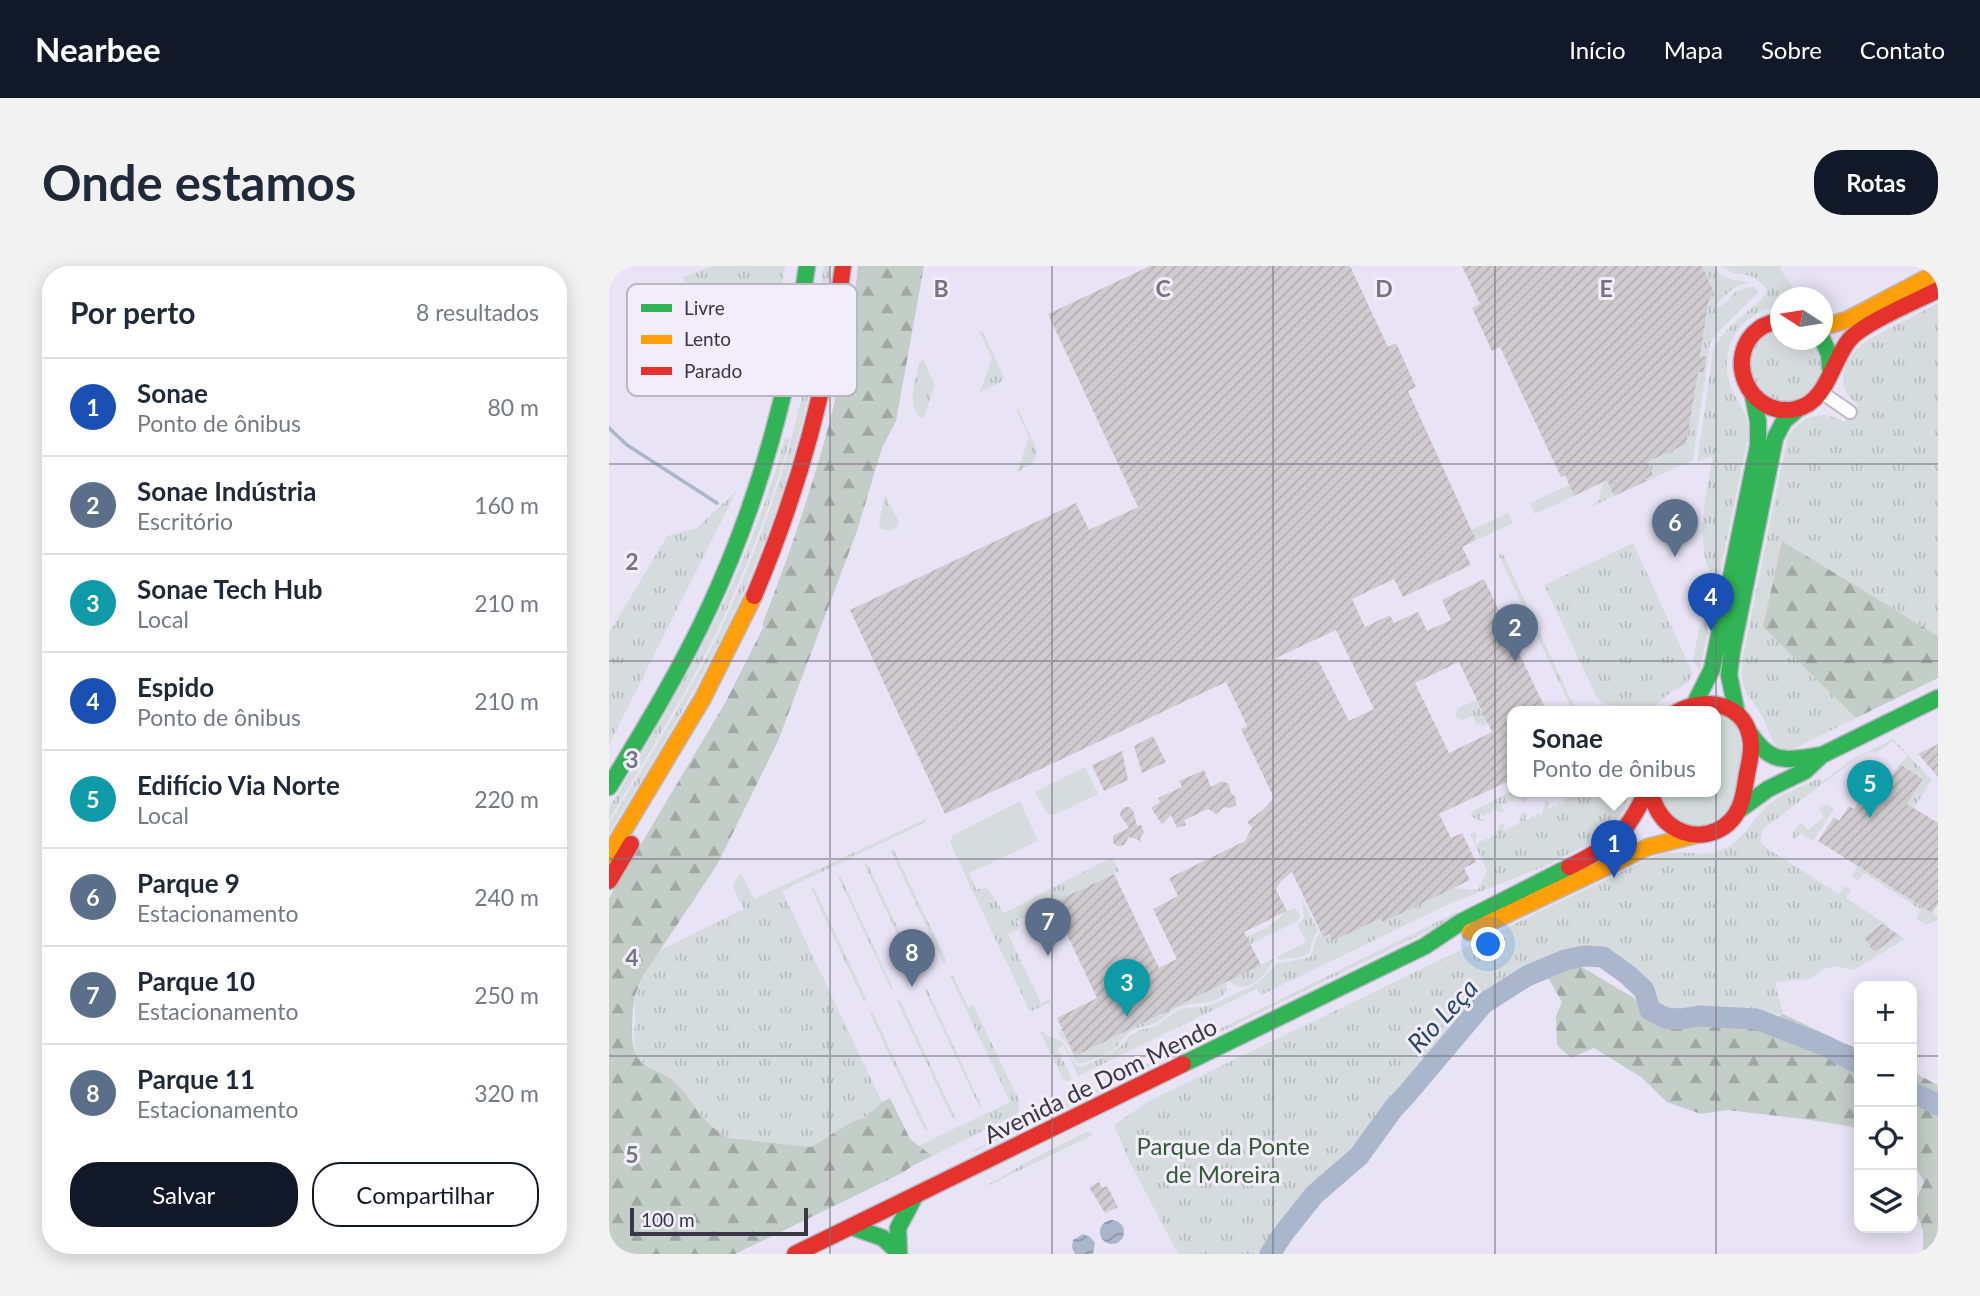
<!DOCTYPE html>
<html lang="pt">
<head>
<meta charset="utf-8">
<style>
	:root { --surface:#fff; --page:#f2f2f3; --text:#1f2937; --muted:#747a83; --line:#e0e1e3; --accent:#111827 }
	body { margin:0; font-family:Lato,sans-serif; background:var(--page); color:var(--text) }
	.controls { position:absolute; right:21px; bottom:21px; display:grid; overflow:hidden; border-radius:14px; box-shadow:0 4px 18px #0003 }
	.controls button { width:63px; height:63px; display:grid; place-items:center; padding:0; border:0; border-bottom:2px solid var(--line); background:var(--surface); color:var(--text); font:35px sans-serif }
	.compass { position:absolute; left:1161px; top:21px; width:63px; height:63px; border-radius:50%; background:var(--surface); box-shadow:0 4px 18px #0003; rotate:282deg }
	.scale { position:absolute; left:21px; bottom:18px; width:178px; box-sizing:border-box; padding-left:7px; border:4px solid #3a3744; border-top:0; font-size:19px; line-height:24px; white-space:nowrap; color:#3a3744; -webkit-text-stroke:5px #f1edfa; paint-order:stroke }
	.you { position:absolute; left:880px; top:679px; width:24px; height:24px; margin:-18px; border:5px solid #fff; border-radius:50%; background:#1a73e8; box-shadow:0 0 0 10px #1a73e833 }
	.badge { display:grid; place-items:center; width:46px; height:46px; border-radius:50%; background:var(--accent); color:#fff; font-size:23px; font-weight:700 }
	.pin { position:absolute; translate:-50% -58px; filter:drop-shadow(0 2px 4px #0008) }
	.pin::after { content:''; position:absolute; top:37px; width:24px; height:21px; background:inherit; clip-path:polygon(0 0,100% 0,50% 100%) }
	.popup { position:absolute; left:898px; top:440px; width:214px; height:91px; box-sizing:border-box; display:grid; place-content:center; border-radius:14px; background:var(--surface); filter:drop-shadow(0 2px 5px #0005); font-size:23px; white-space:nowrap; color:var(--muted) }
	.popup b { font-size:26px; color:var(--text) }
	.popup::after { content:''; position:absolute; left:50%; top:100%; margin-left:-14px; border:14px solid transparent; border-top-color:var(--surface) }
	.list { margin:0; padding:0; list-style:none }
	h2 { display:flex; justify-content:space-between; align-items:center; height:91px; margin:0; padding:0 28px; font-size:30px }
	h2 small { font-size:23px; font-weight:400; color:var(--muted) }
	.list li { display:grid; grid-template-columns:46px 1fr auto; gap:21px; align-items:center; box-sizing:border-box; height:98px; padding:0 28px; border-top:2px solid var(--line) }
	.list b { display:block; font-size:26px; white-space:nowrap }
	.list p { margin:0; font-size:23px; white-space:nowrap; color:var(--muted) }
	.list em { font-size:23px; font-style:normal; color:var(--muted) }
	.actions { display:flex; gap:14px; padding:21px 28px }
	.actions a { flex:1; padding:16px 0; border:2px solid var(--accent); border-radius:28px; text-align:center; font-size:24px; color:var(--accent) }
	.actions .main { background:var(--accent); color:#fff }
	.icon { flex:none; width:38px; height:38px; fill:none; stroke:currentColor; stroke-width:2; stroke-linecap:round; stroke-linejoin:round }
	.map { position:relative; flex:none; width:1329px; height:988px; overflow:hidden; border-radius:28px }
	header { display:flex; align-items:center; gap:42px; box-sizing:border-box; height:98px; padding:0 35px; background:var(--accent); color:#fff }
	header strong { font-size:33px }
	nav { display:flex; gap:38px; margin-inline-start:auto; font-size:24px }
	.intro { display:flex; align-items:center; justify-content:space-between; box-sizing:border-box; height:168px; padding:0 42px }
	h1 { margin:0; font-size:49px }
	.button { padding:18px 32px; border-radius:28px; background:var(--accent); color:#fff; font-size:24px; font-weight:700 }
	main { display:flex; gap:42px; padding:0 42px }
	aside { flex:1; background:var(--surface); border-radius:28px; box-shadow:0 4px 18px #0003 }
	.map>svg:first-child { display:block }
	.grass { fill:url(#grass-tufts) }
	.forest { fill:url(#forest-firs) }
	.garden { fill:#d6dcdd }
	.water { fill:url(#water-waves) }
	.lines { fill:none; stroke-linecap:round; stroke-linejoin:round }
	.stream { stroke:#aab6cc; stroke-width:3.5 }
	.river { stroke:#aab6cc; stroke-width:21 }
	.building { fill:url(#building-hatch); fill-rule:evenodd }
	.street-casing { stroke:#bbb8c6; stroke-width:16 }
	.fast-casing { stroke:#bbb8c6; stroke-width:19 }
	.slow-casing { stroke:#bbb8c6; stroke-width:19 }
	.jam-casing { stroke:#bbb8c6; stroke-width:19 }
	.street { stroke:#fcfbfe; stroke-width:12 }
	.fast { stroke:#30b455; stroke-width:16 }
	.slow { stroke:#ff9f0a; stroke-width:16 }
	.jam { stroke:#e5322d; stroke-width:16 }
	.grid { fill:none; stroke:#777482; stroke-width:2; stroke-opacity:0.55 }
	.labels { text-anchor:middle; dominant-baseline:central; stroke-width:6; stroke-linejoin:round; paint-order:stroke }
	.street-label { font-size:24px; fill:#3a3744; stroke:#f1edfa }
	.park-label { font-size:24px; fill:#365a36; stroke:#f1edfa }
	.water-label { font-size:26px; font-style:italic; fill:#28476a; stroke:#f1edfa }
	.key { fill:#f1edfa; stroke:#bab6c3; stroke-width:2 }
	.key-label { font-size:19px; fill:#3a3744 }
	.grid-label { font-size:23px; text-anchor:middle; font-weight:bold; fill:#777482; stroke:#f1edfa; stroke-width:6; stroke-linejoin:round; paint-order:stroke }
</style>
</head>
<body>
<header>
<strong>Nearbee</strong>
<nav><a>Início</a><a>Mapa</a><a>Sobre</a><a>Contato</a></nav>
</header>
<div class="intro"><h1>Onde estamos</h1><a class="button">Rotas</a></div>
<main>
<aside>
<h2>Por perto<small>8 resultados</small></h2>
<ul class="list">
<li><span class="badge" style="background:#1a4fb4">1</span><div><b>Sonae</b><p>Ponto de ônibus</p></div><em>80 m</em></li>
<li><span class="badge" style="background:#5c6f8a">2</span><div><b>Sonae Indústria</b><p>Escritório</p></div><em>160 m</em></li>
<li><span class="badge" style="background:#0f9aa8">3</span><div><b>Sonae Tech Hub</b><p>Local</p></div><em>210 m</em></li>
<li><span class="badge" style="background:#1a4fb4">4</span><div><b>Espido</b><p>Ponto de ônibus</p></div><em>210 m</em></li>
<li><span class="badge" style="background:#0f9aa8">5</span><div><b>Edifício Via Norte</b><p>Local</p></div><em>220 m</em></li>
<li><span class="badge" style="background:#5c6f8a">6</span><div><b>Parque 9</b><p>Estacionamento</p></div><em>240 m</em></li>
<li><span class="badge" style="background:#5c6f8a">7</span><div><b>Parque 10</b><p>Estacionamento</p></div><em>250 m</em></li>
<li><span class="badge" style="background:#5c6f8a">8</span><div><b>Parque 11</b><p>Estacionamento</p></div><em>320 m</em></li>
</ul>
<div class="actions"><a class="main">Salvar</a><a>Compartilhar</a></div>
</aside>
<div class="map">
<svg width="1329" height="988" viewBox="0 0 1329 988">
	<defs>
		<pattern id="grass-tufts" width="24" height="20" patternUnits="userSpaceOnUse" patternTransform="scale(1.75)"><rect width="24" height="20" fill="#d6dcdd"/><path d="M3 7l-1-3M5 7V3M7 7l1-3M15 17l-1-3M17 17v-4M19 17l1-3" fill="none" stroke="#b8bdbf"/></pattern>
		<pattern id="forest-firs" width="22" height="20" patternUnits="userSpaceOnUse" patternTransform="scale(1.75)"><rect width="22" height="20" fill="#c3cec9"/><path d="M5 1l3.5 6h-7zM16 11l3.5 6h-7z" fill="#9fa8a5"/></pattern>
		<pattern id="water-waves" width="16" height="10" patternUnits="userSpaceOnUse" patternTransform="scale(1.75)"><rect width="16" height="10" fill="#aab6cc"/><path d="M0 5q4-4 8 0t8 0" fill="none" stroke="#8b95a7"/></pattern>
		<pattern id="building-hatch" width="6" height="6" patternUnits="userSpaceOnUse" patternTransform="scale(1.75)"><rect width="6" height="6" fill="#d0cbce"/><path d="M-1 1l2-2M0 6l6-6M5 7l2-2" fill="none" stroke="#b3afb2"/></pattern>
	</defs>
	<rect width="100%" height="100%" fill="#e8e4f6"/>
	<path class="grass" d="M104,0H176L160,108L127,99L96,79L84,47L74,11Z
		M216,0H223L222,2C209,96 190,188 155,277C115,380 57,474 0,568V558C38,494 79,430 112,362C151,280 181,194 198,104H200L202,95H200L209,53L214,2Z
		M1093,0H1104C1116,16 1123,13 1140,16L1123,23L1108,38V41C1125,36 1119,22 1145,21L1149,24V27L1108,67L1101,77L1084,194L1038,215L1034,207L1002,222L1005,230L980,242L990,233L994,216L1077,178L1089,106H1095L1091,90L1101,31L1106,29Z
		M1114,0H1172L1171,3L1191,31L1171,32V40C1135,44 1110,79 1120,115C1127,139 1140,141 1139,171L1091,403L1090,404L1084,393L1102,308L1096,294L1093,264L1096,232L1104,190L1088,196L1104,85C1112,62 1144,45 1159,25C1154,19 1148,13 1141,10C1128,5 1128,13 1114,0Z
		M1329,37V370L1173,276L1154,361L1247,452L1187,482C1162,489 1162,468 1154,452C1141,427 1131,430 1133,396L1178,173C1188,151 1215,142 1235,156L1249,139C1244,135 1240,131 1237,126C1227,107 1243,85 1257,75Z
		M1171,63V74H1202C1238,114 1173,161 1147,118C1142,110 1140,100 1142,91C1145,76 1157,67 1171,63Z
		M370,65L374,66L395,111L392,116L371,126L383,92Z
		M314,93L326,119L314,153C295,141 307,116 310,97Z
		M409,143L428,185C427,198 418,201 408,206L420,171L407,144Z
		M176,171L181,173C162,238 138,302 109,363C77,429 37,491 0,554V542C71,425 141,305 176,171Z
		M128,224L0,479V367L58,270L88,262Z
		M276,229L290,256L287,262L280,265L273,263L270,257Z
		M1024,277L1084,408L1078,417L1058,429L1039,446C1023,446 1001,442 988,432L935,319Z
		M893,286L968,446H964L890,290Z
		M880,429L879,458L871,461L872,457L867,459L866,457L868,456H866L864,451L865,449L852,455L851,452L848,453L846,446L850,444L847,443Z
		M1284,473L1323,514L1305,542L1298,538L1314,513L1291,498L1299,490L1284,475L1266,488L1263,485L1245,494L1154,563L1151,575L1156,581L1230,628L1236,620L1242,624L1237,632L1280,660L1279,662L1272,658L1255,670L1265,686L1290,669L1296,673L1245,704L1226,700L1212,704L1202,713L1166,716L1174,748L1071,749L1057,743H1048L1042,740L1034,712L1003,690L975,685L958,686L941,693L866,738L774,845L740,891L664,962L656,988H569L520,895L505,859L540,835L1037,594C1044,592 1050,588 1057,587C1078,585 1096,592 1116,582C1136,573 1142,554 1158,540C1172,527 1193,521 1210,512L1213,516L1244,493Z
		M903,525L921,526V528L916,527L915,530L918,532L916,536L906,532L904,536L900,535L898,539L894,538L893,541L895,543L894,547L883,543L882,547L878,546L876,550L872,548L870,552L874,554V556L861,550L864,545Z
		M963,526H1020L1015,545L998,565L984,576L932,602L842,637L652,729L648,723L469,810L455,780L448,782L463,813L459,815L454,813L431,766L434,765L437,769L453,775L467,799L473,801L499,789L512,780L520,770L531,764L545,761L571,743L599,740L640,722L649,716L668,698L701,691C707,683 703,673 712,667L714,671L720,668L724,675L772,652L843,622L869,624L878,605L861,568L866,566L868,570L866,577L869,578L871,574L875,576L877,572L881,573L882,569L886,570L891,557L896,558L894,563L897,565L899,561L903,562L905,558L909,559L914,546L918,548L916,553L920,554L922,550L926,551L928,547L932,549L937,535L941,537L939,542L943,543L944,539L948,541L950,537L954,538L958,529Z
		M1218,538L1225,543L1204,575L1191,567L1185,574C1182,566 1186,562 1193,557L1199,564L1215,551L1210,543Z
		M319,552L315,557L173,625L273,836L256,852L244,855L202,881L120,872L109,867L101,859L65,815L29,794L25,788L26,732L34,710L51,684L135,643L124,622L127,613L132,607L145,633Z
		M285,584L336,692L338,697L335,698L282,585Z
		M503,591L510,605L443,637L451,653L443,657L435,641L407,655L411,662L399,668L432,737L441,733L442,736L423,745L420,744L356,609L360,607L367,623L378,622L395,647Z
		M258,597L311,709L308,710L255,598Z
		M1248,600L1329,651V653L1317,659L1307,652L1312,644L1255,607L1249,615L1243,610Z
		M231,609L284,722L282,723L229,611Z
		M205,622L258,734L255,736L204,627L202,623Z
		M693,633L709,665C703,671 704,674 702,682C698,695 680,690 670,694L667,691L697,676L689,659L695,652Z
		M686,642L690,646L691,651L687,656L634,682L636,672L659,661L678,645Z
		M848,646L851,647L850,650L365,886L363,885Z
		M664,693C660,707 634,734 620,714Z
		M344,709L359,741L364,739L410,834V844L408,848L323,890L309,880L401,836L341,710Z
		M617,716L618,724C608,740 589,735 574,740C562,743 557,751 547,757C538,761 529,760 521,766C515,770 512,776 507,782C500,788 475,799 468,797L458,777L450,769L451,764L455,761Z
		M317,721L372,839L370,840L315,723Z
		M291,734L346,851L343,852L288,735Z
		M264,747L317,860L319,864L316,865L261,748Z
		M477,866H481L484,869L372,923L423,893Z"/>
	<path class="forest" d="M249,0H315L287,155L273,182L248,265L169,475L108,599L34,710C31,717 28,723 26,730C23,744 20,786 30,794C41,804 57,807 67,817C85,836 96,861 120,872L202,881L244,855L256,852L273,836L281,832L301,873L323,890L303,900L295,906L126,988H0V632L116,437L155,360L153,359C198,243 237,124 249,0Z
		M1173,275L1329,370V412L1247,452L1154,361Z
		M962,700H971L1025,732L1031,740L1054,759L1097,756L1152,759L1174,748L1250,784V862L1202,854L1118,844L1092,848L1058,836L1032,811L985,782L962,792L948,779L947,750L953,736L938,710Z
		M1303,806L1329,819V988H1314V965L1305,939L1315,916L1303,895Z"/>
	<path class="garden" d="M960,219L965,230L926,248L921,237Z
		M899,247L904,257L867,274L862,264Z
		M1094,444C1149,446 1130,502 1123,535C1106,572 1058,566 1050,526H1106V446H1085Z
		M476,501L489,528L447,548L440,549L438,547L426,526Z
		M411,535L429,575L356,609L341,576L344,569Z"/>
	<path class="water" d="M491 966a12 12 0 1 1 24 0a12 12 0 1 1-24 0Z
		M474,968L481,971L486,977L484,988H466L463,982L464,974Z"/>
	<g class="lines">
		<path class="stream" d="M0,162L18,179L108,237"/>
		<path class="river" d="M1303,826L1329,839
			M661,988L674,968L705,929L750,890L784,843L798,828L874,738L918,710L956,694L975,690L994,691L1019,709L1035,724L1041,744L1056,752L1072,753L1090,750L1147,753L1217,780L1250,798"/>
	</g>
	<path class="building" d="M541,0H741L779,81L787,77L807,121L799,125L867,274L853,281L862,299L794,331L785,313L743,333L756,361L781,349L785,357L809,346L818,365L842,354L833,334L875,313L938,446H904V513L830,548L842,572L853,567L867,596L855,602L861,614L774,656L772,652L724,675L720,668L714,671L683,606L671,616L667,624L678,645L635,666L652,699L466,790L448,752L488,732L443,637L505,608L550,702L568,693L544,643L569,630L560,612L636,575L643,561L638,556L654,544L665,532L632,463L638,460L617,416L336,548L241,344L467,237L480,264L529,241L439,48ZM727,364L765,443L740,455L710,396L705,394L665,393ZM850,396L883,466L840,487L806,417Z
		M853,0H1093L1106,29L1101,31L1099,39L1091,90L1097,91L1095,106H1089L1077,178L1038,196L1044,209L1036,213L1038,215L1005,230L998,214L965,230L956,209L952,211L891,81L883,85L863,42L871,38Z
		M544,470L557,496L533,507L525,480Z
		M1329,478V511L1309,488Z
		M513,485L519,514L495,525L483,499Z
		M1291,498L1314,513L1298,538L1329,557V638L1323,647L1209,575L1225,551L1230,555L1240,540L1245,543L1265,513L1276,520Z
		M595,504L602,521L613,515L620,518L622,527L627,532V539L621,542L615,541L607,548L599,543L575,554L577,559L568,562L562,549L553,558L542,542L551,536L549,532L573,521L570,515Z
		M516,541H520L524,544L528,560L532,559L535,566L531,572L532,577L528,573L520,571L515,579L508,580L504,577V570L520,562L511,549L512,544Z
		M1273,658L1290,669L1265,686L1255,671Z
		M490,916L493,922L498,920L509,941L496,947L480,921Z"/>
	<g class="lines">
		<defs>
			<path id="street" d="M1212,126L1241,146"/>
			<path id="fast" d="M1213,73L1220,88L1221,102
				M1086,437L1103,403L1149,180V155L1144,130
				M1128,448L1120,409L1123,385L1166,172L1175,155L1190,142
				M1140,466C1162,500 1177,494 1213,489
				M0,521C36,462 72,403 101,340C151,232 182,118 198,0
				M1130,544L1159,523L1196,505L1213,489L1329,432
				M574,798L816,680L852,656L960,601
				M243,961L274,972L290,987
				M290,987L289,962L306,930"/>
			<path id="slow" d="M1213,61L1238,54L1329,6
				M0,589L94,432L145,330
				M861,666L1039,581L1087,569"/>
			<path id="jam" d="M1171,54C1165,56 1157,58 1151,62C1113,89 1139,153 1187,143C1219,136 1222,95 1241,73C1255,57 1307,35 1329,24
				M145,330C191,221 219,118 234,0
				M1042,526C1046,544 1055,559 1074,566C1097,574 1122,563 1131,540C1135,530 1136,519 1138,508C1140,498 1143,487 1142,477C1138,437 1098,430 1068,446
				M960,601C1002,580 1017,570 1037,526
				M0,615L22,578
				M186,988L574,798"/>
		</defs>
		<use href="#street" class="street-casing"/>
		<use href="#fast" class="fast-casing"/>
		<use href="#slow" class="slow-casing"/>
		<use href="#jam" class="jam-casing"/>
		<use href="#street" class="street"/>
		<use href="#fast" class="fast"/>
		<use href="#slow" class="slow"/>
		<use href="#jam" class="jam"/>
	</g>
	<path class="grid" d="M221,0V988M443,0V988M664,0V988M886,0V988M1107,0V988M0,198H1329M0,395H1329M0,593H1329M0,790H1250M1303,790H1329"/>
	<g class="labels">
		<g class="street-label">
			<text transform="translate(491 814) rotate(-26)">Avenida de Dom Mendo</text>
		</g>
		<g class="park-label">
			<text x="614" y="879">Parque da Ponte<tspan x="614" dy="28">de Moreira</tspan></text>
		</g>
		<g class="water-label">
			<text transform="translate(833 749) rotate(-47)">Rio Leça</text>
		</g>
	</g>
	<rect x="18" y="18" width="230" height="112" rx="10" class="key"/>
	<rect x="32" y="38" width="31" height="8" fill="#30b455"/>
	<rect x="32" y="69" width="31" height="9" fill="#ff9f0a"/>
	<rect x="32" y="101" width="31" height="8" fill="#e5322d"/>
	<g class="key-label">
		<text x="75" y="49">Livre</text>
		<text x="75" y="80">Lento</text>
		<text x="75" y="112">Parado</text>
	</g>
	<g class="grid-label">
		<text x="332" y="31">B</text>
		<text x="554" y="31">C</text>
		<text x="775" y="31">D</text>
		<text x="997" y="31">E</text>
		<text x="23" y="304">2</text>
		<text x="23" y="502">3</text>
		<text x="23" y="700">4</text>
		<text x="23" y="897">5</text>
	</g>
</svg>
<div class="controls">
<button>+</button>
<button>−</button>
<button><svg class="icon" aria-label="locate" viewBox="0 0 24 24"><circle cx="12" cy="12" r="6"/><path d="M12 2v4M12 18v4M2 12h4M18 12h4"/></svg></button>
<button><svg class="icon" aria-label="layers" viewBox="0 0 24 24"><path d="M12 4l9 5-9 5-9-5zM3 14l9 5 9-5"/></svg></button>
</div>
<svg class="compass" viewBox="-18 -18 36 36"><path d="M0-13l5 13h-10z" fill="#e53935"/><path d="M0 13l5-13h-10z" fill="#747a83"/></svg>
<div class="scale">100 m</div>
<div class="you"></div>
<div class="pin badge" style="left:1005px;top:612px;background:#1a4fb4">1</div>
<div class="popup"><b>Sonae</b>Ponto de ônibus</div>
<div class="pin badge" style="left:906px;top:396px;background:#5c6f8a">2</div>
<div class="pin badge" style="left:518px;top:751px;background:#0f9aa8">3</div>
<div class="pin badge" style="left:1102px;top:365px;background:#1a4fb4">4</div>
<div class="pin badge" style="left:1261px;top:552px;background:#0f9aa8">5</div>
<div class="pin badge" style="left:1066px;top:291px;background:#5c6f8a">6</div>
<div class="pin badge" style="left:439px;top:690px;background:#5c6f8a">7</div>
<div class="pin badge" style="left:303px;top:721px;background:#5c6f8a">8</div>
</div>
</main>
</body>
</html>
